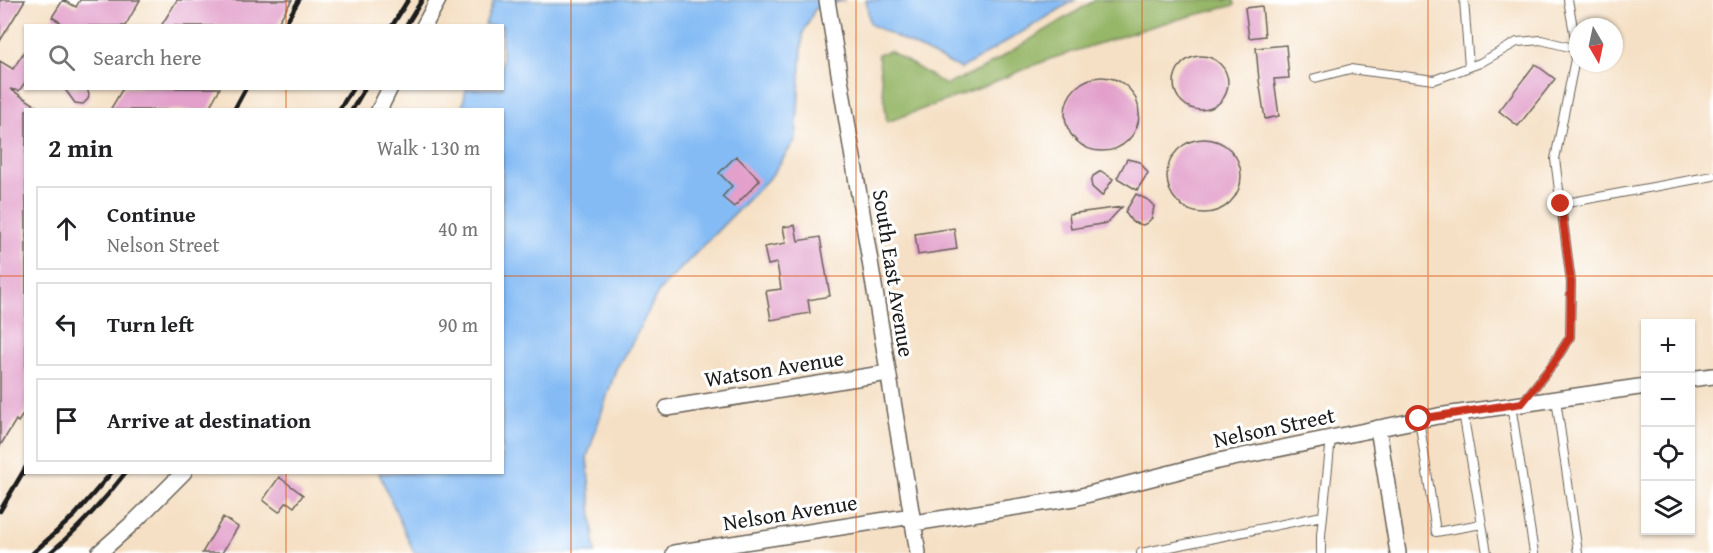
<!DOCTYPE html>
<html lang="en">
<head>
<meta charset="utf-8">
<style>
	:root { --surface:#fff; --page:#f2f2f2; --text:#202124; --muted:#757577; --line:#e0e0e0 }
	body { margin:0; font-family:"Gentium Book Plus",serif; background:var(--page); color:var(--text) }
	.controls { position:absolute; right:18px; bottom:18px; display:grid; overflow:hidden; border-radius:0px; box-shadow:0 2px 4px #0004 }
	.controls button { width:54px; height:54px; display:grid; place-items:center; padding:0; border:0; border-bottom:2px solid var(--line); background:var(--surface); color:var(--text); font:30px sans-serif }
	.compass { position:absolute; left:1569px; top:18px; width:54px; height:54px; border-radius:50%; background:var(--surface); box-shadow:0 2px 4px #0004; rotate:171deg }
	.stop { position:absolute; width:18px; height:18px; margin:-14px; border:4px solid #c8321e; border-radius:50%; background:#fff }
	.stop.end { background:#c8321e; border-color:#fff; box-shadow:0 2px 6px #0008 }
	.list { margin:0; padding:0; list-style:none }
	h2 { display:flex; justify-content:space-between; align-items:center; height:78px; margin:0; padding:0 24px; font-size:26px }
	h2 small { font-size:20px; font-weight:400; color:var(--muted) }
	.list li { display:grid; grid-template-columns:39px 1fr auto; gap:18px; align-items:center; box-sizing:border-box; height:84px; margin:0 12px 12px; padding:0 12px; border:2px solid var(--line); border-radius:0px }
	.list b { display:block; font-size:22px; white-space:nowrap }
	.list p { margin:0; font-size:20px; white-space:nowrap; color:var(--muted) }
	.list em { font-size:20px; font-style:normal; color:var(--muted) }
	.icon { flex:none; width:33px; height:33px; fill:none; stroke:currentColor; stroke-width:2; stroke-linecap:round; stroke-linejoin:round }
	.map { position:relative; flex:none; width:1713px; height:553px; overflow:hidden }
	.search { position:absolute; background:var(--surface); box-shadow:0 2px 4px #0004; left:24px; top:24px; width:480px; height:66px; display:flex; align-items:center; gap:15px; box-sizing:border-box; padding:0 21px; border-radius:0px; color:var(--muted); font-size:22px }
	.panel { position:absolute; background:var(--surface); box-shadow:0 2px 4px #0004; left:24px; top:108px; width:480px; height:366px; border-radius:0px }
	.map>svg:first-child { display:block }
	.forest { fill:#96b668; stroke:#596942; stroke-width:1.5 }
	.water { fill:#84bbf4; stroke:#506c88; stroke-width:1.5 }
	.building { fill:#e2a0cb }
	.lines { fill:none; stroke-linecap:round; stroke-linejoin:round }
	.service-casing { stroke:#686157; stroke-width:10 }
	.minor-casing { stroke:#686157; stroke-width:18 }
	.service { stroke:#fff; stroke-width:8 }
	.minor { stroke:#fff; stroke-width:15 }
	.rail { stroke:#1c1c1c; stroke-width:4.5 }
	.route { stroke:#c8321e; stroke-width:8 }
	.grid { fill:none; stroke:#de560d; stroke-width:1.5; stroke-opacity:0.55 }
	.labels { text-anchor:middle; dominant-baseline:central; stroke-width:6; stroke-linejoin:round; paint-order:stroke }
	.street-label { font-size:22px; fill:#1c1c1c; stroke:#fff }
</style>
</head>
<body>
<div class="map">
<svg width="1713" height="553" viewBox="0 0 1713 553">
	<rect width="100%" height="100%" fill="#fff"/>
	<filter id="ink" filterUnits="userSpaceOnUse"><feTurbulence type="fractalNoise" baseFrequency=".0167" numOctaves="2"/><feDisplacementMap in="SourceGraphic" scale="12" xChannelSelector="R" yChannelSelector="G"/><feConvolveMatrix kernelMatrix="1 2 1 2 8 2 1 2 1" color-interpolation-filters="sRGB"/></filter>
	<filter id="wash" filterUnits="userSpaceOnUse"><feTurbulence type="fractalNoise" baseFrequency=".008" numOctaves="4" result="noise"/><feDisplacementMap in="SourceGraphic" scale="24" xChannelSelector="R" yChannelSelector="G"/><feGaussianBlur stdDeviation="1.35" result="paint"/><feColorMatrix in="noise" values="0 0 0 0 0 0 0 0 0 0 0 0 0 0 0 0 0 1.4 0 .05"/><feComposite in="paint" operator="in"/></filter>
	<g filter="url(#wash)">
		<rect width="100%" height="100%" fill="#f5e0c5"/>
		<path class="forest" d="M1095,0H1234L1235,5L1160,24L1047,60L975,90L887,122L878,54L890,51L946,85L982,69Z"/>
		<path class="water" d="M494,0H845L815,9L803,33L796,139L772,175L659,291L632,343L616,369L587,457L595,553H414L379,473L502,472V110L462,109L466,89L502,88V26L485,25Z
			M866,0H1075L961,69L870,24Z"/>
		<g id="blocks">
			<path class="building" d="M0,0H25L0,41Z
				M63,0L76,7L80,0H140L125,26H66L52,17Z
				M177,0H292L276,26H161Z
				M1262,6L1265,36L1249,38L1245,8Z
				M1286,45L1289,78L1274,79L1279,116L1265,119L1259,80L1256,48Z
				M26,49V81L19,91L10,89L43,110H26V410L18,422L16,420L0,446V61L13,69Z
				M1174 83a27 27 0 1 1 54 0a27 27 0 1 1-54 0Z
				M1535,64L1555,79L1518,126L1499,111Z
				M1065 114a37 37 0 1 1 74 0a37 37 0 1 1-74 0Z
				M64,88H87L89,95L88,99L83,104L75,103Z
				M123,88H220L208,110H110Z
				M1167 176a37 37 0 1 1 74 0a37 37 0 1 1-74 0Z
				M736,156L760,180L734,207L722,197L732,186L719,173Z
				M1127,159L1140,162L1148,173L1137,190L1117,178Z
				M1101,171L1113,179L1102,196L1092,187L1091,182L1093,176Z
				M1136,194L1148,200L1154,206L1152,218L1147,223L1143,225L1132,222L1125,212Z
				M1122,207L1107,223L1071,229L1069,214Z
				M795,225L798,241L820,237L830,296L808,300L810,313L771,320L766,291L781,289L777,263L768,265L764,247L786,243L783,227Z
				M954,228L957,249L918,255L915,234Z
				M279,477L303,495L294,507L287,502L279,512L263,500Z
				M223,517L238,527L222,553H202Z"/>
		</g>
	</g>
	<g filter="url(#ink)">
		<use href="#blocks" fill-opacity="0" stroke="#686157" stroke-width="1.5"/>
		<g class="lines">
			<defs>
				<path id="service" d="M1464,0L1469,67
					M1315,78L1350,69L1434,80L1480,63L1517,42L1541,40L1577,49
					M1561,204L1713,176
					M1556,399L1578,553
					M1523,402L1553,364L1570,337L1571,282L1555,159L1577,49L1568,0
					M1511,405L1534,553
					M1463,412L1482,524
					M1419,419L1436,532L1482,524L1487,553
					M1141,553L1322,516
					M1321,553V535L1331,438"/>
				<path id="minor" d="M827,0L918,553
					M424,26L438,0
					M379,110L390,88
					M1690,379L1713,376
					M667,408L888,373
					M1378,428L1398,553
					M914,523L1074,498L1214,462L1438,416L1646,386
					M99,553L135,521L184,472
					M674,553L912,516"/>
			</defs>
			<use href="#service" class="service-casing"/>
			<use href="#minor" class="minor-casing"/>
			<use href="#service" class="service"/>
			<use href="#minor" class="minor"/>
			<path class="rail" d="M284,26L299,0
				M392,26L408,0
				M406,26L422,0
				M234,110L246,88
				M339,110L353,88
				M352,110L365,88
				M0,511L26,467
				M33,553L75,515L112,472
				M50,553C78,529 103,502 126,472"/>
		</g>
	</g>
	<g class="lines" filter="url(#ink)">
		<path class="route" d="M1419,419L1522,403L1553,364L1570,337L1571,282L1561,204"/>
	</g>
	<path class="grid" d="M286,0V26M571,0V553M856,0V553M1142,0V553M1428,0V553M286,88V110M0,276H26M502,276H1713M286,472V553"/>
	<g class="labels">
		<g class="street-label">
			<text transform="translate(894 273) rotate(81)">South East Avenue</text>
			<text transform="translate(774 368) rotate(-9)">Watson Avenue</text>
			<text transform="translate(1274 427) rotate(-12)">Nelson Street</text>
			<text transform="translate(790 512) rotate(-9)">Nelson Avenue</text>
		</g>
	</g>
</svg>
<div class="controls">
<button>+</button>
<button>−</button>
<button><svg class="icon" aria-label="locate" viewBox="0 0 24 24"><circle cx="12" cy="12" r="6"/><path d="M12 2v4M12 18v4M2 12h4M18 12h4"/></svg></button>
<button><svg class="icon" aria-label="layers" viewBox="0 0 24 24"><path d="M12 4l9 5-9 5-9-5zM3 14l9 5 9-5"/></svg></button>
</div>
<svg class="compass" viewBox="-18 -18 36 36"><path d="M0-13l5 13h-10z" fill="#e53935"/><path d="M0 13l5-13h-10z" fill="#757577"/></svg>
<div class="stop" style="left:1419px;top:419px"></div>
<div class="stop end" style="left:1561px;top:204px"></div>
<div class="search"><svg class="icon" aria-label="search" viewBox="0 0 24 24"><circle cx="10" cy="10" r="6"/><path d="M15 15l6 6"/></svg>Search here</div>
<section class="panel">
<h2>2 min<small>Walk · 130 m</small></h2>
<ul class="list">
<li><svg class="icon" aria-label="ahead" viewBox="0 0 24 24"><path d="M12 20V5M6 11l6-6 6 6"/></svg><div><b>Continue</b><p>Nelson Street</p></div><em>40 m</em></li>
<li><svg class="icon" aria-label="left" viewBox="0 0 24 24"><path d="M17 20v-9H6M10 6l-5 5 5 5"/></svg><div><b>Turn left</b></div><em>90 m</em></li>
<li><svg class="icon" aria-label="arrive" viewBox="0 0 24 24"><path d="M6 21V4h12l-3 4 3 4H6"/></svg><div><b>Arrive at destination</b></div></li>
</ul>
</section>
</div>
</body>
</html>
